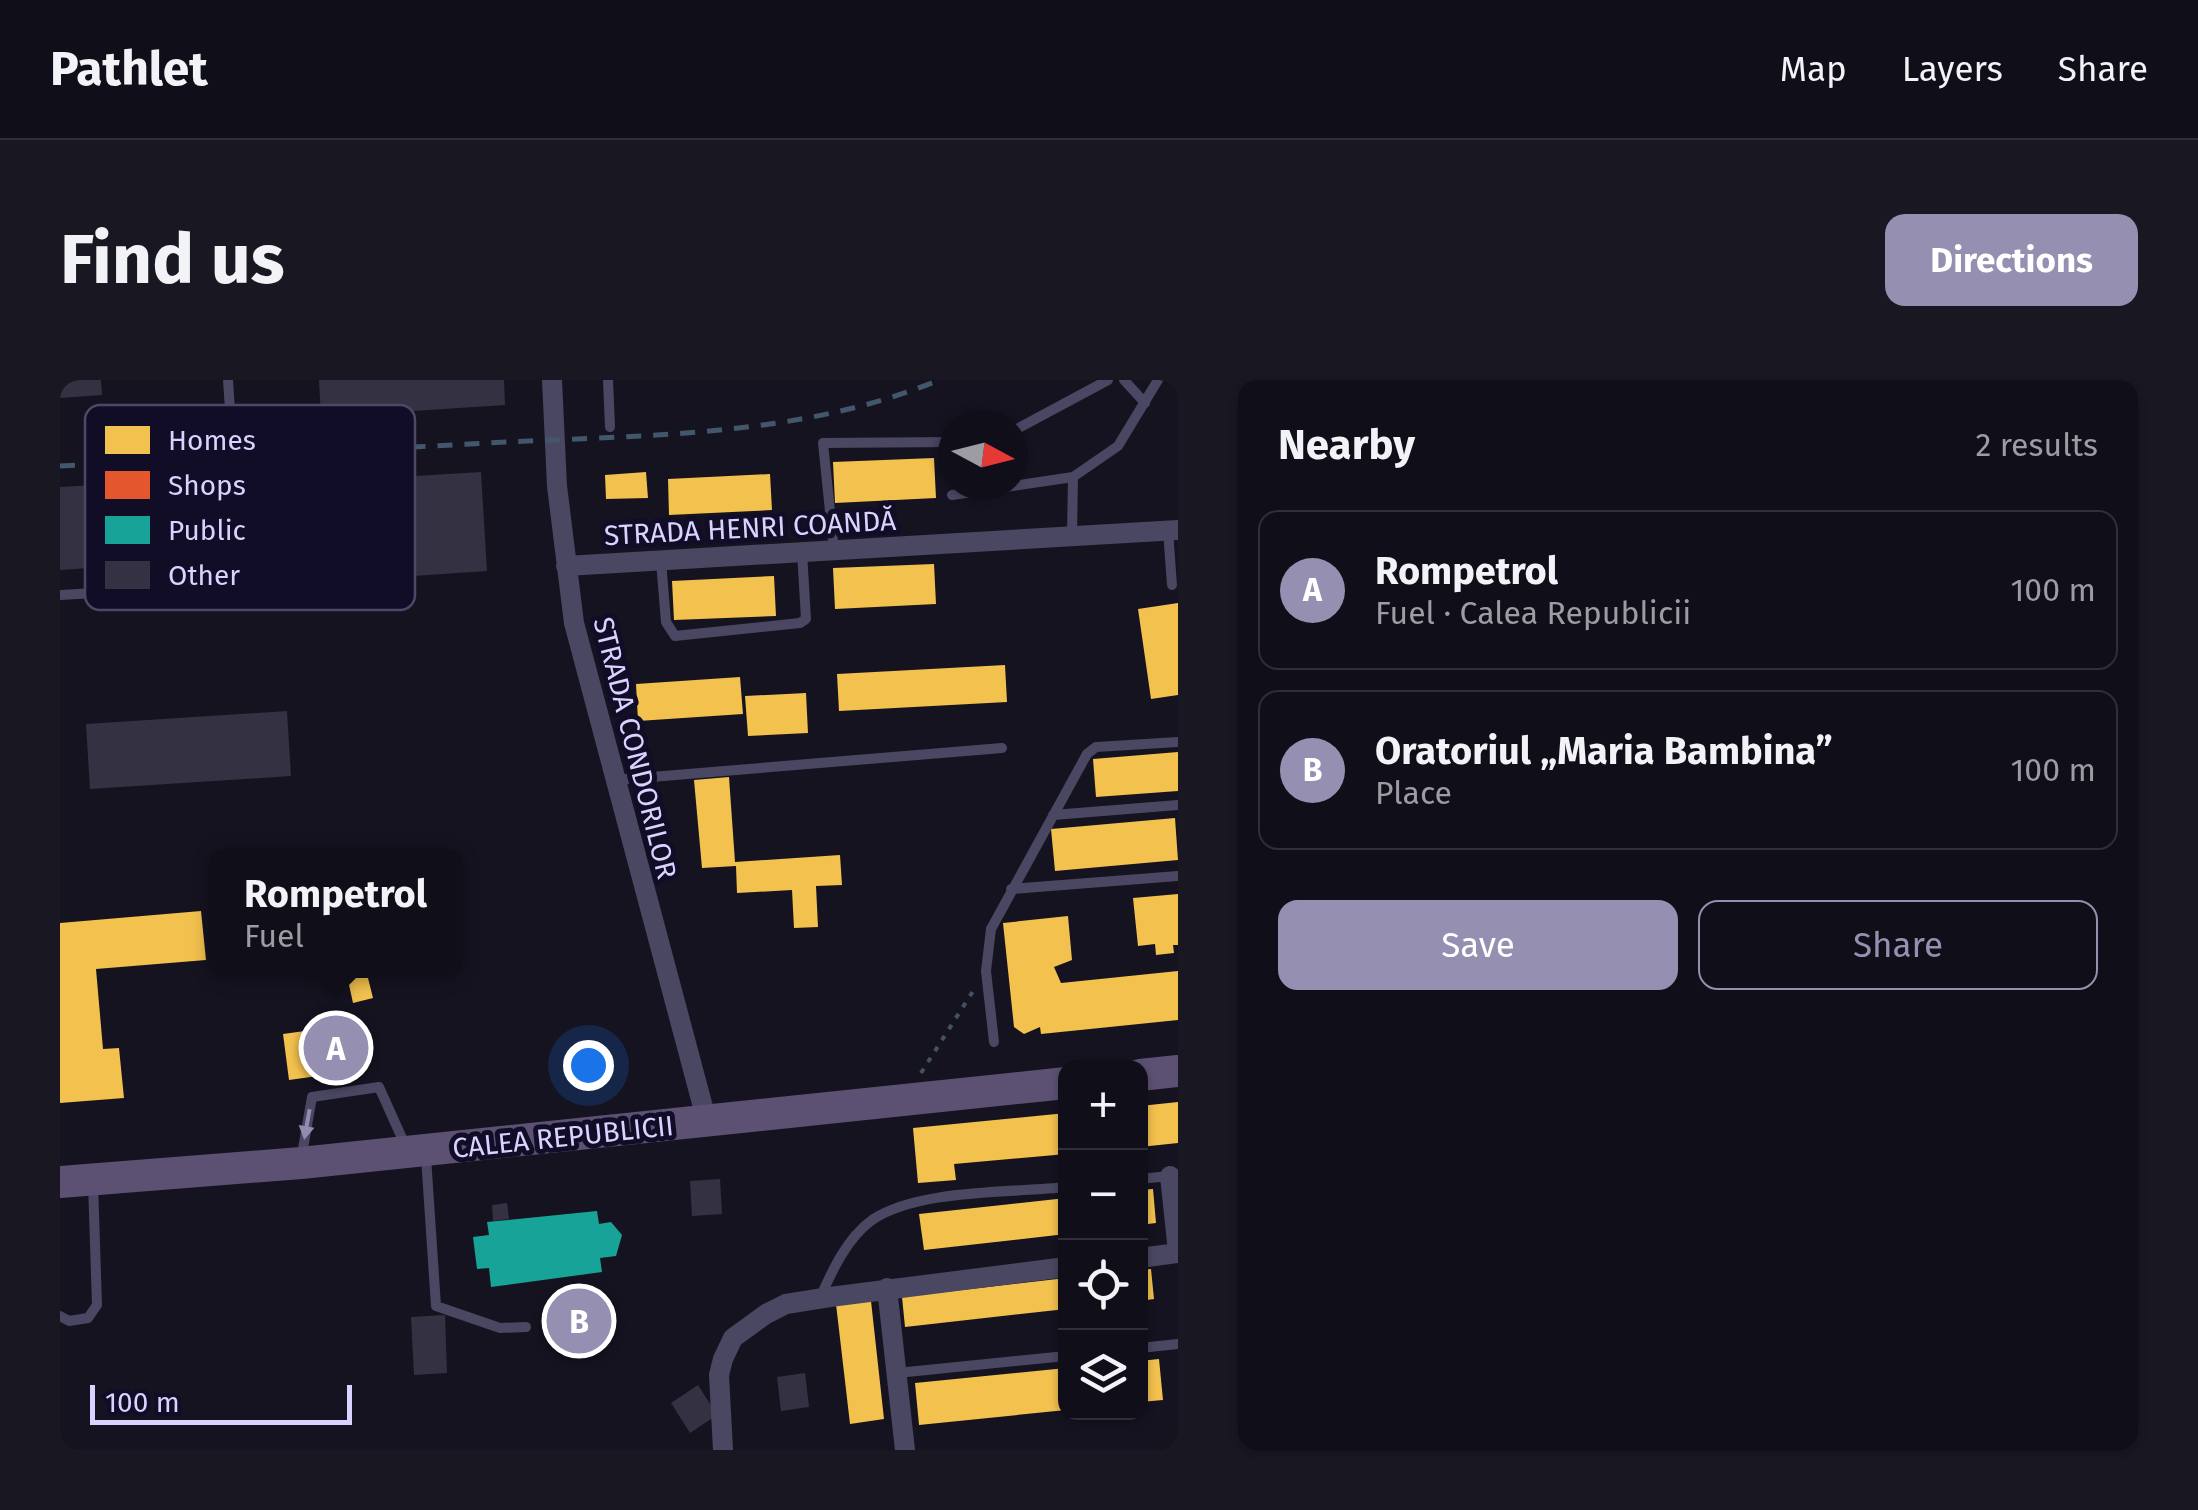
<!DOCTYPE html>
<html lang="en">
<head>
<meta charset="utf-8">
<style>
	:root { --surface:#100e19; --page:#191722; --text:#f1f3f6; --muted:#9c9ca2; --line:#302e38; --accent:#9590b1 }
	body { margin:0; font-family:"Fira Sans",sans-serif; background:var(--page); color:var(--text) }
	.controls { position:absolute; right:30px; bottom:30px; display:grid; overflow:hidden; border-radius:20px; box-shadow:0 2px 8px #0004 }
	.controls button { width:90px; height:90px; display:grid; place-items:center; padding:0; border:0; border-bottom:2px solid var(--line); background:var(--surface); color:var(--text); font:50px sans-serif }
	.compass { position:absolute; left:878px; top:30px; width:90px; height:90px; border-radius:50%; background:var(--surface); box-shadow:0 2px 8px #0004; rotate:97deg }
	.scale { position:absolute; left:30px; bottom:25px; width:262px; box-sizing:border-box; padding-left:10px; border:5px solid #d9d3ff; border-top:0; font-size:28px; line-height:35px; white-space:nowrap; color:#d9d3ff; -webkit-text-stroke:8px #120d27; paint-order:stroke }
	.you { position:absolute; left:528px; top:685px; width:35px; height:35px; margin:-25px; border:8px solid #fff; border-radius:50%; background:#1a73e8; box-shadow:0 0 0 15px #1a73e833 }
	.badge { display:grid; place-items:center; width:65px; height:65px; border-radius:50%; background:var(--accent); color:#fff; font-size:32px; font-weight:700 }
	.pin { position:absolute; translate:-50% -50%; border:5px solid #fff; box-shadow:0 2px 10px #0006 }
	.popup { position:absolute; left:148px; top:468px; width:255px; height:130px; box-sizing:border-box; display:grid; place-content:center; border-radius:20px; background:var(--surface); filter:drop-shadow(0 2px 8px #0005); font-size:32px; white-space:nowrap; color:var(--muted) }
	.popup b { font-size:38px; color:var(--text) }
	.popup::after { content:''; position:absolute; left:50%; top:100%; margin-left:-20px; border:20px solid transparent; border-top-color:var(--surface) }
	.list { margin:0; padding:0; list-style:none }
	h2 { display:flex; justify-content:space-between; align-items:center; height:130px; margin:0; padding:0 40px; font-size:42px }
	h2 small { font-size:32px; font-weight:400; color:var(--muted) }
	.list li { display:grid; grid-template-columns:65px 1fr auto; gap:30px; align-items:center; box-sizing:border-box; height:160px; margin:0 20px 20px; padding:0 20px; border:2px solid var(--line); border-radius:20px }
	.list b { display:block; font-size:38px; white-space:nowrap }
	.list p { margin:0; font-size:32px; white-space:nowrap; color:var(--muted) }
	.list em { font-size:32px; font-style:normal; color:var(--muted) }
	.actions { display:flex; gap:20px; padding:30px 40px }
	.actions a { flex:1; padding:22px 0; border:2px solid var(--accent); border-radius:20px; text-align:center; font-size:35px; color:var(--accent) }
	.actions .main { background:var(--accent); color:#fff }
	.icon { flex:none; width:55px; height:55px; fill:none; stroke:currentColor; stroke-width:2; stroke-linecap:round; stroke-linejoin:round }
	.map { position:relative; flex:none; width:1118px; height:1070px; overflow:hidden; border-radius:20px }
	header { display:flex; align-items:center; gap:60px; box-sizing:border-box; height:140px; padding:0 50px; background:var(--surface); border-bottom:2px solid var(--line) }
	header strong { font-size:48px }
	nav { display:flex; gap:55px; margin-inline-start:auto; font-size:35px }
	.intro { display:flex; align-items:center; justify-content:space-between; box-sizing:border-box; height:240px; padding:0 60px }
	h1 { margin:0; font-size:70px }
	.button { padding:25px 45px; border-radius:20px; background:var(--accent); color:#fff; font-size:35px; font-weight:700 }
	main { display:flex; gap:60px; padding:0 60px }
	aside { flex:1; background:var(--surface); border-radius:20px; box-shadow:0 2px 8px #0004 }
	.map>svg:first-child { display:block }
	.homes { fill:#f2c14e }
	.shops { fill:#e4572e }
	.public { fill:#17a398 }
	.building { fill:#343143 }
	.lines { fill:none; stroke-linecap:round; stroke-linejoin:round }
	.path { stroke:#435262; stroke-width:4; stroke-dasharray:5 8; stroke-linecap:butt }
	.lane { stroke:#494762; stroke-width:10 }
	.street { stroke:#494762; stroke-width:20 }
	.primary { stroke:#5d5173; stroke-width:32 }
	.rail { stroke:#42576c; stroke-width:5; stroke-dasharray:15 12; stroke-linecap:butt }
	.oneway { fill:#918db0 }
	.labels { text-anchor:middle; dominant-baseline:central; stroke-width:10; stroke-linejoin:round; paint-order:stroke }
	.street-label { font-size:28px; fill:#d9d3ff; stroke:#120d27 }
	.key { fill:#120d27; stroke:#4e4868; stroke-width:2.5 }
	.key-label { font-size:28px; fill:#d9d3ff }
</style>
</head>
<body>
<header>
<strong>Pathlet</strong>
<nav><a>Map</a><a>Layers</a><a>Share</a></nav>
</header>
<div class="intro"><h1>Find us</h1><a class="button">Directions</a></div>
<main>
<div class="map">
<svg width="1118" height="1070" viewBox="0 0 1118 1070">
	<rect width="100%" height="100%" fill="#161321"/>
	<path class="homes" d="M874,78L876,118L775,123L773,82Z
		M586,92L588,118L546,119L545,95Z
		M710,94L712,130L609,135L608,99Z
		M874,184L876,224L775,229L773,188Z
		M714,196L716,236L614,240L612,201Z
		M1118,223V315L1091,319L1078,229Z
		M945,285L947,322L779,331L777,294Z
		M680,297L683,334L578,341L576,304Z
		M746,313L748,353L688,356L685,316Z
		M1118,372V411L1036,417L1033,379Z
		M669,397L675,482L780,475L782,505L756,506L758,547L734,548L732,510L677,513L676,486L642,488L634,400Z
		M1115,438L1118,480L995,491L991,449Z
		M1118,514V565H1113L1114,573L1096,575L1095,564L1078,566L1073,518Z
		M141,531L146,580L36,589L43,669L59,668L64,718L0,723V543Z
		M1008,536L1012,580L994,587L1001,603L1118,591V640L981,654L980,647L964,654L954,647L943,543Z
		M306,590L313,618L293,623L286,591Z
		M252,650L258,696L229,700L223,654Z
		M1118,722V763L1080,767V726Z
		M1006,733V774L894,784L896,800L858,803L853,748Z
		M1093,809L1096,843L1080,845V810Z
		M1006,818V854L864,870L859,834Z
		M1091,889L1094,919L1080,921V890Z
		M1006,898V929L845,947L842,917Z
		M811,921L824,1039L790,1044L776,924Z
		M1099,979L1103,1020L1080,1022V981Z
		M1006,988V1030L859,1045L855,1003Z"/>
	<path class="shops" d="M287,636L296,697L270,701L267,682L256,684L253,662L265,660L262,640Z"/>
	<path class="public" d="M537,831L539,844L551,842L562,855L556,876L540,878L542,892L431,907L429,888L417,889L413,857L429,855L427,842Z
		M543,916L547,954L493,957L491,929L508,927L507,920Z"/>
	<path class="building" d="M0,0H41L42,15L0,18Z
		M259,0H444L445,25L261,37Z
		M421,92L427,191L249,203L242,103Z
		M54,104L59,186L0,190V107Z
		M227,331L231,396L30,409L26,344Z
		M660,799L662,834L632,836L630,801Z
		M447,823L449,839L433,841L432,825Z
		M385,935L387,993L354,995L351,937Z
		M745,993L749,1027L721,1031L717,997Z
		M638,1005L657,1035L630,1053L611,1023Z"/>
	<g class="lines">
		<path class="path" d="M861,693L915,608"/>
		<path class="lane" d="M548,0L550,47
			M1064,0L1085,23
			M953,51L1048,0
			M892,115L1013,97
			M1108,151L1112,205
			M1012,155L1013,97L1058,66L1098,0
			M774,170L763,63L893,62
			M601,181L606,242L615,256L740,243L746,239L742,172
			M0,215L176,205L181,194L168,0
			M555,400L942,368
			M993,435L1118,425
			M951,509L1118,496
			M934,662L926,591L931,549L1027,374L1036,367L1118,362
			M366,777L376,926L440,948L466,947
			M241,780L252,717L319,707L346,767
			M1080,799L1109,796
			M760,918C772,891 787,858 812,840C858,809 951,813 1006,807
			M0,936L9,941L28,938L37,925L33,803
			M1080,968L1118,964
			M837,993L1006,976"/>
		<path class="street" d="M492,0L497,106L514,243L647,742
			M506,186L1118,150
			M1110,796L1118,872
			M1080,878L1118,873
			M827,908L845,1070
			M663,1070L659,995L663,979L673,958L706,934L726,924L770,917L1006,887"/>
		<path class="primary" d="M1080,695L1118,691
			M0,802L241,783L1006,703"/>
		<path class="rail" d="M0,86C149,78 298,70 447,62C591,55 744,56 879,0"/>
	</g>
	<defs><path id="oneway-solid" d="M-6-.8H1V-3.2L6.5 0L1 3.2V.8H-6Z" transform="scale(2.5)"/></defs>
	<use class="oneway" href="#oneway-solid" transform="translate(247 744) rotate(100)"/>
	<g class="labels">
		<g class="street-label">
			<text transform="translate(690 148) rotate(-3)">STRADA HENRI COANDĂ</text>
			<text transform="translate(575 368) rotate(76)">STRADA CONDORILOR</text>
			<text transform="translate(503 757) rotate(-6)">CALEA REPUBLICII</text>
		</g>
	</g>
	<rect x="25" y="25" width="330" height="205" rx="15" class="key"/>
	<rect x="45" y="46" width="45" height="28" fill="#f2c14e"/>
	<rect x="45" y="91" width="45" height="28" fill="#e4572e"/>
	<rect x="45" y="136" width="45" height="28" fill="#17a398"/>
	<rect x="45" y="181" width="45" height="28" fill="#343143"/>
	<g class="key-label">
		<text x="108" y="70">Homes</text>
		<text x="108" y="115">Shops</text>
		<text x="108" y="160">Public</text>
		<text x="108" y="205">Other</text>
	</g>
</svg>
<div class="controls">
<button>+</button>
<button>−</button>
<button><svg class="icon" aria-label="locate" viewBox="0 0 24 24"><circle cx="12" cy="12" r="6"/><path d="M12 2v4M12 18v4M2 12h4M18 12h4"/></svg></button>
<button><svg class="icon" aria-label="layers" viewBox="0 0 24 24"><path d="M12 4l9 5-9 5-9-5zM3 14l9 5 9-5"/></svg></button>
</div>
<svg class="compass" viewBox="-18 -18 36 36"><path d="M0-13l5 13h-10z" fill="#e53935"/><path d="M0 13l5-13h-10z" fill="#9c9ca2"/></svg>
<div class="scale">100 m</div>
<div class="you"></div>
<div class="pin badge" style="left:276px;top:668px">A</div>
<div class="popup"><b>Rompetrol</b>Fuel</div>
<div class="pin badge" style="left:519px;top:941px">B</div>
</div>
<aside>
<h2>Nearby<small>2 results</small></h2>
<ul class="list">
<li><span class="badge">A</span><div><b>Rompetrol</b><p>Fuel · Calea Republicii</p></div><em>100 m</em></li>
<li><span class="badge">B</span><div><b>Oratoriul „Maria Bambina”</b><p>Place</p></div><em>100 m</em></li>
</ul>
<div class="actions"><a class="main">Save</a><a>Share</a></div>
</aside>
</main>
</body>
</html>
